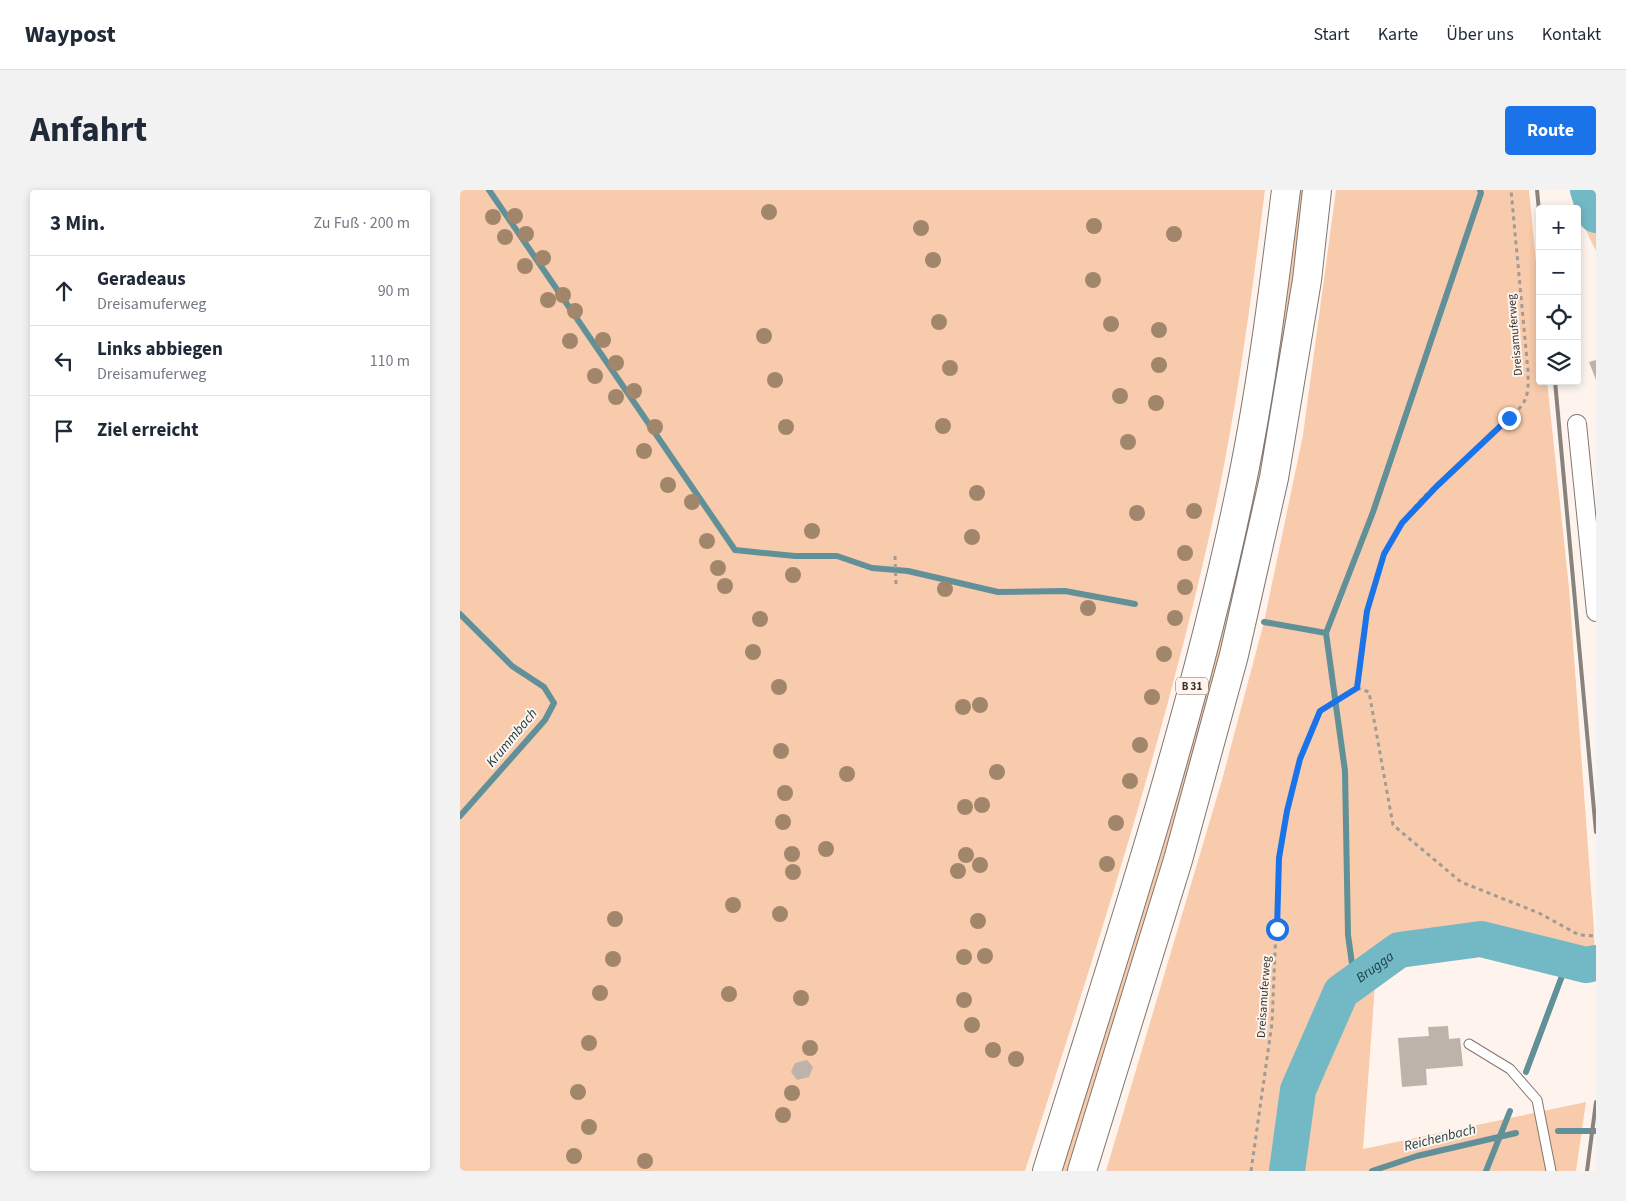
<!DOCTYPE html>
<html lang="de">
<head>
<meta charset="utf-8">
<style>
	:root { --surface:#fff; --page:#f2f2f3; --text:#1f2937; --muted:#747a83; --line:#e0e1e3; --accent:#1a73e8 }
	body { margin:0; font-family:"Source Sans 3",sans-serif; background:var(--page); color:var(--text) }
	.controls { position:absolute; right:15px; top:15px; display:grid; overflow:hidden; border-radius:5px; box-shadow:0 2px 8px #0003 }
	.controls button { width:45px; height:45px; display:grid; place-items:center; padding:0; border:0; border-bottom:1px solid var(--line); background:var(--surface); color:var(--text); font:25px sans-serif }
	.stop { position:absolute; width:15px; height:15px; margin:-11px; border:4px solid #1a73e8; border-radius:50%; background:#fff }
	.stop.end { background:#1a73e8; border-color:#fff; box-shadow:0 1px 5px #0008 }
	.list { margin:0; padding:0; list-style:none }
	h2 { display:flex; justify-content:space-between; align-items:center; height:65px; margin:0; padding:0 20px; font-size:21px }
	h2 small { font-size:16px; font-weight:400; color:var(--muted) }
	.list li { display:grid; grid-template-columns:32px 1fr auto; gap:15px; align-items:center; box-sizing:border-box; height:70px; padding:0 20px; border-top:1px solid var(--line) }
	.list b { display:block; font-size:19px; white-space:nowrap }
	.list p { margin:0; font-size:16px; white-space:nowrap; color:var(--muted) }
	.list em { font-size:16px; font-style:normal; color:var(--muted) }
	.icon { flex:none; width:28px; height:28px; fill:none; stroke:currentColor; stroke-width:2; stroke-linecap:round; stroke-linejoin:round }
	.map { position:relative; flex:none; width:1136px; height:981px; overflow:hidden; border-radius:5px }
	header { display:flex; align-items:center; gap:30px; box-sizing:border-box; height:70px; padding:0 25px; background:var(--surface); border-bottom:1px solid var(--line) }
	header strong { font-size:24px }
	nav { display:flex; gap:28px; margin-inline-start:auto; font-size:18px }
	.intro { display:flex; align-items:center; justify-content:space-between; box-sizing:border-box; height:120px; padding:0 30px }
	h1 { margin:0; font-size:35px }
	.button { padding:12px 22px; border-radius:5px; background:var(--accent); color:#fff; font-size:18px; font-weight:700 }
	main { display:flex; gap:30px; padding:0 30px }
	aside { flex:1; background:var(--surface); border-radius:5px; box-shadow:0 2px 8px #0003 }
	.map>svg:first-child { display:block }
	.green { fill:#f7cbab }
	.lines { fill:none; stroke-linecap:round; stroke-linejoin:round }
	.stream { stroke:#619098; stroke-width:6 }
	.river { stroke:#73b8c5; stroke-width:36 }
	.building { fill:#beb3ab }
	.service-casing { stroke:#827770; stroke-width:11 }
	.minor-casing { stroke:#827770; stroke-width:20 }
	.trunk-casing { stroke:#827770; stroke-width:30 }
	.path { stroke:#a19a95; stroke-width:3; stroke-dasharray:4 4; stroke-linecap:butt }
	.service { stroke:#fff; stroke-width:9 }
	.minor { stroke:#fff; stroke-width:18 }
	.trunk { stroke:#fff; stroke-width:28 }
	.rail { stroke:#89837e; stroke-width:4 }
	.tree { fill:#a2866b }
	.route { stroke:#1a73e8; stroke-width:6 }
	.labels { text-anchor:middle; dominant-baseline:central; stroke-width:4; stroke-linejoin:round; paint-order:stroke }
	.shield { fill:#fef4ed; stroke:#736e69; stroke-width:1 }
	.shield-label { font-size:11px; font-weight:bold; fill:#383430 }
	.street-label { font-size:12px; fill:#383430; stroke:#fef4ed }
	.water-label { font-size:14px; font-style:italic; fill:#193b41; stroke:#fef4ed }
</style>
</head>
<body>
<header>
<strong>Waypost</strong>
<nav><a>Start</a><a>Karte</a><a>Über uns</a><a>Kontakt</a></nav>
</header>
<div class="intro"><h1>Anfahrt</h1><a class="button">Route</a></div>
<main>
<aside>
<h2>3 Min.<small>Zu Fuß · 200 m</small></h2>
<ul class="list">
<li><svg class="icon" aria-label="ahead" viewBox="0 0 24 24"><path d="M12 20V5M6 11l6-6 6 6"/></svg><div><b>Geradeaus</b><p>Dreisamuferweg</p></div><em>90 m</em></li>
<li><svg class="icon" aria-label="left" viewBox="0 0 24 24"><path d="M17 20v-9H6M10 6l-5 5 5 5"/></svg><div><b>Links abbiegen</b><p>Dreisamuferweg</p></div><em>110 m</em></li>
<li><svg class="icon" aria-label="arrive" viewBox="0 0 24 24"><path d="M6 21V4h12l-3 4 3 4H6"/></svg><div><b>Ziel erreicht</b></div></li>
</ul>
</aside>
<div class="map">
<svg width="1136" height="981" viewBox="0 0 1136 981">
	<rect width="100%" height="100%" fill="#fef4ed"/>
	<path class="green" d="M0,0H805C792,104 778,209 757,311C708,539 636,760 565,981H0Z
		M838,0H845L836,83L817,204L790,347L737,565L609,981H599L670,756Z
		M876,0H1069L1080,114V191H1087L1109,398L1134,740L1135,774L1026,756L980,758L915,795L903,959L1126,912L1116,981H646L762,590L804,432L843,245Z
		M1113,0H1133L1131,13L1136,24V61L1119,26Z"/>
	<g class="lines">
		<path class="stream" d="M29,0L275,360L335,366H377L412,378L448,381L538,402L605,401L675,414
			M0,424L52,476L84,497L94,513L85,530L0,626
			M804,432L866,443
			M894,788L888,745L885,581L866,443L913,322L1021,3L1020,0
			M1066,882L1108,770
			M1098,941H1136
			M912,981L957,966L1056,943
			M1026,981L1050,921"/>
		<g class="river">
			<path d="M1128,0L1136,25"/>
			<path id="s1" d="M827,981L838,900L881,802L939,760L1021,749L1126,775L1136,773"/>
		</g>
	</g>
	<path class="building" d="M1136,170V190L1129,172Z
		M988,836L989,849L1000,848L1003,876L966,879L967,895L942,897L938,848L969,846L968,837Z
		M347,870L353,877L349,887L337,890L331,882L335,873Z"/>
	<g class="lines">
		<defs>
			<path id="service" d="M1009,854L1050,879L1077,910L1091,981"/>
			<path id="minor" d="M1117,234L1136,422"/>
			<path id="trunk" d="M587,981C656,760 730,538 778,311C800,209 813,104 826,0
				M622,981L718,670L774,465L814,288L847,90L857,0"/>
		</defs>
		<use href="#service" class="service-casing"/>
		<use href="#minor" class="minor-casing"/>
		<use href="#trunk" class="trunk-casing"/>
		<path class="path" d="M435,366L436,395
			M897,498C905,442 908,382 941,334C967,297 1010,268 1042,236C1049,229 1060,220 1065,210C1069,201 1068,191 1068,181L1051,0
			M897,498L909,502L933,635L1001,692L1079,723L1119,745L1136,746
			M791,981L812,833L819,668L827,621L840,569L860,521L897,498"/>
		<use href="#service" class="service"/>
		<use href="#minor" class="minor"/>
		<use href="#trunk" class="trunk"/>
		<path class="rail" d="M1077,0L1080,31
			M1095,191L1136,642
			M1127,981L1136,912"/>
	</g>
	<g class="tree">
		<circle cx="309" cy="22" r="8"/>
		<circle cx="55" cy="26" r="8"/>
		<circle cx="33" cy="27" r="8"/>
		<circle cx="634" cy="36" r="8"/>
		<circle cx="461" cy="38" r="8"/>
		<circle cx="66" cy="44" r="8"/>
		<circle cx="714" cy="44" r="8"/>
		<circle cx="45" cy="47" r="8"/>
		<circle cx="83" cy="68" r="8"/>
		<circle cx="473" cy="70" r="8"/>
		<circle cx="65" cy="76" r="8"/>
		<circle cx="633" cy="90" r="8"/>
		<circle cx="103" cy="105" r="8"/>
		<circle cx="88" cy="110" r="8"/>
		<circle cx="115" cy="121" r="8"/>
		<circle cx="479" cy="132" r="8"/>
		<circle cx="651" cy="134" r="8"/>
		<circle cx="699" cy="140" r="8"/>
		<circle cx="304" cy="146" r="8"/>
		<circle cx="143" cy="150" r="8"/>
		<circle cx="110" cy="151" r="8"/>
		<circle cx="156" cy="173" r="8"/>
		<circle cx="699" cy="175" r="8"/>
		<circle cx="490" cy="178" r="8"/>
		<circle cx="135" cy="186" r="8"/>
		<circle cx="315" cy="190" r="8"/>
		<circle cx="174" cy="201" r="8"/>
		<circle cx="660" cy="206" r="8"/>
		<circle cx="156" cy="207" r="8"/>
		<circle cx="696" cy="213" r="8"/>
		<circle cx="483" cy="236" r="8"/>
		<circle cx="195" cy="237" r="8"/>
		<circle cx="326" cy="237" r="8"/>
		<circle cx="668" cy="252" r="8"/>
		<circle cx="184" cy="261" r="8"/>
		<circle cx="208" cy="295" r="8"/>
		<circle cx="517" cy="303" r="8"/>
		<circle cx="232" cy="312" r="8"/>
		<circle cx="734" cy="321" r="8"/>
		<circle cx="677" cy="323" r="8"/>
		<circle cx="352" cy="341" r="8"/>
		<circle cx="512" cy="347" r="8"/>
		<circle cx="247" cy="351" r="8"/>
		<circle cx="725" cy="363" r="8"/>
		<circle cx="258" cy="378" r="8"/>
		<circle cx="333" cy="385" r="8"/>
		<circle cx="265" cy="396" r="8"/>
		<circle cx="725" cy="397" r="8"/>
		<circle cx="485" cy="399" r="8"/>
		<circle cx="628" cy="418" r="8"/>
		<circle cx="715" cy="428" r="8"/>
		<circle cx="300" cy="429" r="8"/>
		<circle cx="293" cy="462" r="8"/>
		<circle cx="704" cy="464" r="8"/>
		<circle cx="319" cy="497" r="8"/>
		<circle cx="692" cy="507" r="8"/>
		<circle cx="520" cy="515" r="8"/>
		<circle cx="503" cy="517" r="8"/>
		<circle cx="680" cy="555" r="8"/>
		<circle cx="321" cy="561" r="8"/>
		<circle cx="537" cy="582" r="8"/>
		<circle cx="387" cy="584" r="8"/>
		<circle cx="670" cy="591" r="8"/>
		<circle cx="325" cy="603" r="8"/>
		<circle cx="522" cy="615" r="8"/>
		<circle cx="505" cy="617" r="8"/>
		<circle cx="323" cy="632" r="8"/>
		<circle cx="656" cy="633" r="8"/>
		<circle cx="366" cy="659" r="8"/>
		<circle cx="332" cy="664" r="8"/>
		<circle cx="506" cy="665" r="8"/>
		<circle cx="647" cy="674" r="8"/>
		<circle cx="520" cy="675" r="8"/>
		<circle cx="498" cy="681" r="8"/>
		<circle cx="333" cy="682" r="8"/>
		<circle cx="273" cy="715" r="8"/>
		<circle cx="320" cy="724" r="8"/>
		<circle cx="155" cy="729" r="8"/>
		<circle cx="518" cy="731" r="8"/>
		<circle cx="525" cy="766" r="8"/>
		<circle cx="504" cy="767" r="8"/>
		<circle cx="153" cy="769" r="8"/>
		<circle cx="140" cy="803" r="8"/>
		<circle cx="269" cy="804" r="8"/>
		<circle cx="341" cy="808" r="8"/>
		<circle cx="504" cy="810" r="8"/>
		<circle cx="512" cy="835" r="8"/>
		<circle cx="129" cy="853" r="8"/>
		<circle cx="350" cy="858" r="8"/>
		<circle cx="533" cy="860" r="8"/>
		<circle cx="556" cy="869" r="8"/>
		<circle cx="118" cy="902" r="8"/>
		<circle cx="332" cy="903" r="8"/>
		<circle cx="323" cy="925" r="8"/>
		<circle cx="129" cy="937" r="8"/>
		<circle cx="114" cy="966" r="8"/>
		<circle cx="185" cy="971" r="8"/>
	</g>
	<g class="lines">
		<path class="route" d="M817,739L819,668L827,621L840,569L860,521L897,498L907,421L924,364L942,333L976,297L1049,228"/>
	</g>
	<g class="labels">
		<rect class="shield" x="716" y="487.5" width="32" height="17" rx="4"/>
		<g class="shield-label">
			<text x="732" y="496">B 31</text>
		</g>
		<g class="street-label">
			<text transform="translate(1055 145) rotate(-95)">Dreisamuferweg</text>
			<text transform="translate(804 807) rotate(-86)">Dreisamuferweg</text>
		</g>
		<g class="water-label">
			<text transform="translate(52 548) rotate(-50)">Krummbach</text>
			<text stroke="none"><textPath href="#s1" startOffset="231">Brugga</textPath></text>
			<text transform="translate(980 948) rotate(-14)">Reichenbach</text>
		</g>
	</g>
</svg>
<div class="controls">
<button>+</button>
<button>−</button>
<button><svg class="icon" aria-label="locate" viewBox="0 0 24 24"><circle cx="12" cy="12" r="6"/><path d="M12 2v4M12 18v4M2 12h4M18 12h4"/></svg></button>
<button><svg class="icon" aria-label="layers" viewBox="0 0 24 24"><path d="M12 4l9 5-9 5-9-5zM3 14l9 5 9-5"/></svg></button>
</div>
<div class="stop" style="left:817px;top:739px"></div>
<div class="stop end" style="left:1049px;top:228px"></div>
</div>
</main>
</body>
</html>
